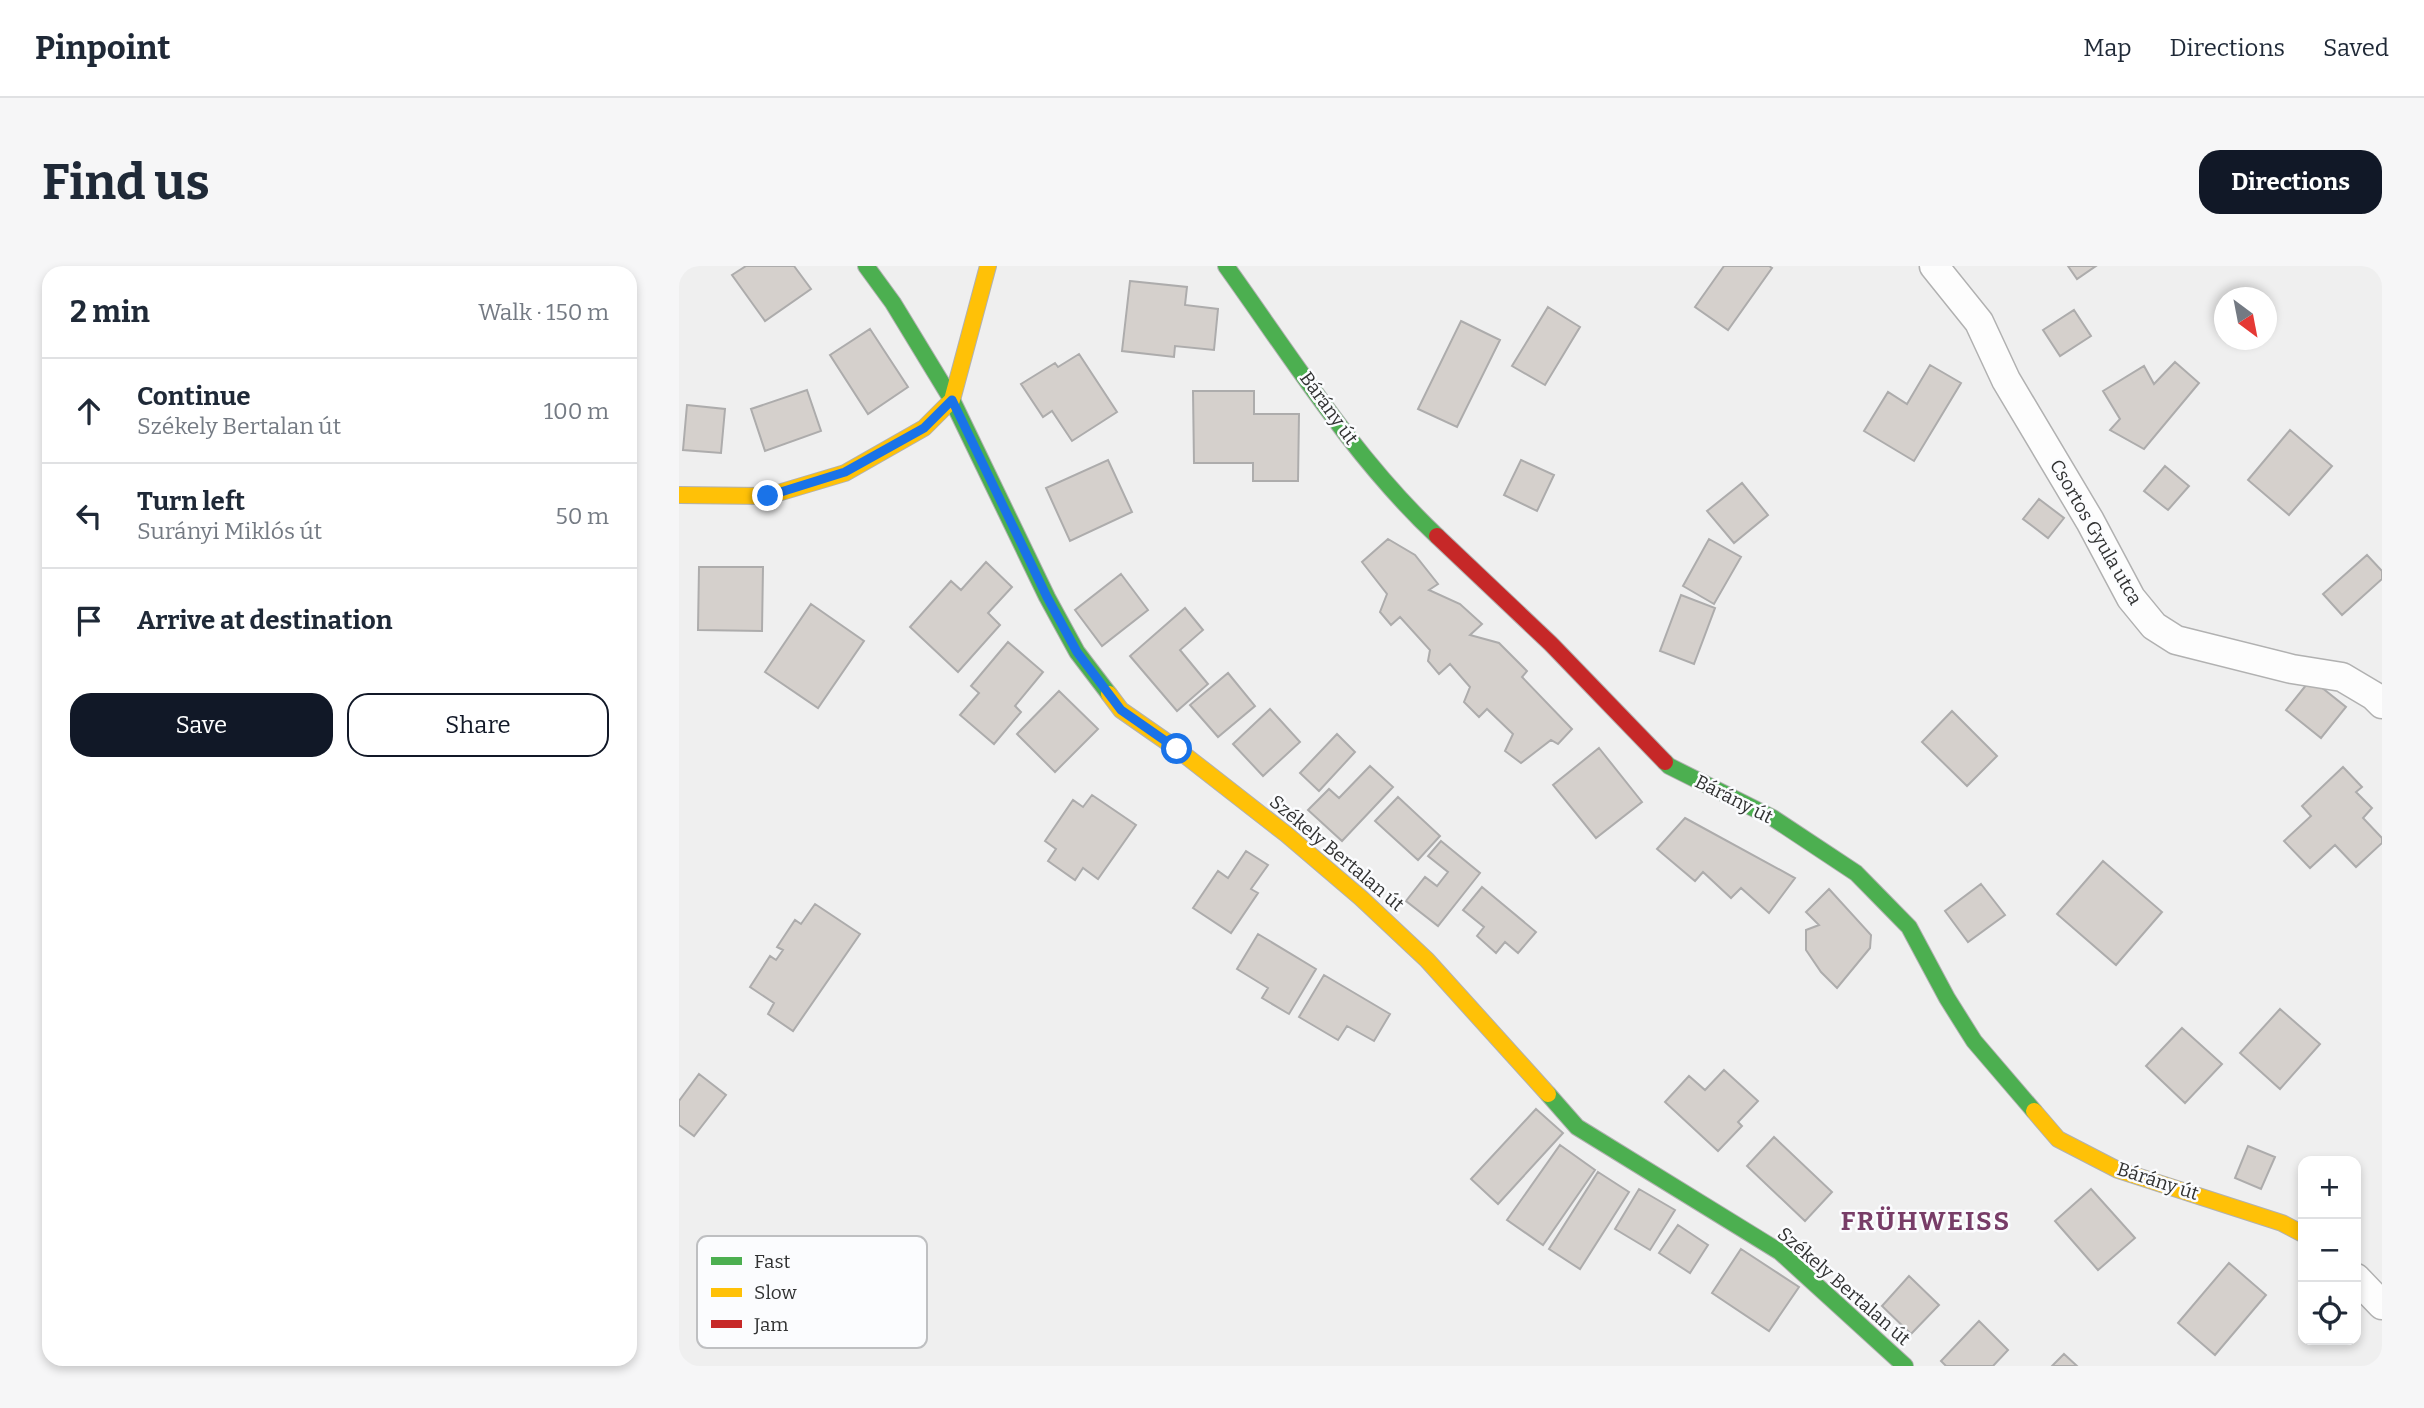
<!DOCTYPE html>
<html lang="en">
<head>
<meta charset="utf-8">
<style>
	:root { --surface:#fff; --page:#f6f6f7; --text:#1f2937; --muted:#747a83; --line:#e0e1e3; --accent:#111827 }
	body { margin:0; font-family:Bitter,serif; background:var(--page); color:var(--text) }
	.controls { position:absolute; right:21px; bottom:21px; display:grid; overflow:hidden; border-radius:14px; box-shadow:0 4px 10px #0003 }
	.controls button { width:63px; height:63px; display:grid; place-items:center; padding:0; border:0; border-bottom:2px solid var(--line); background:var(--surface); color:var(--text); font:35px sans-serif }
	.compass { position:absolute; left:1535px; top:21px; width:63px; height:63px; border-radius:50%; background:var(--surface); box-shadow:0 4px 10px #0003; rotate:148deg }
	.stop { position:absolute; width:21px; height:21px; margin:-16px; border:5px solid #1a73e8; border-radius:50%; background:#fff }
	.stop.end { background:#1a73e8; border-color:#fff; box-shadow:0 2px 7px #0008 }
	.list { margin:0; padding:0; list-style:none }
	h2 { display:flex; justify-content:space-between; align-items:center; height:91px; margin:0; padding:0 28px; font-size:30px }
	h2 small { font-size:23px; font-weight:400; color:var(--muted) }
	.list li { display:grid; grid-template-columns:46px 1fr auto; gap:21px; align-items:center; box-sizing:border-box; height:105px; padding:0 28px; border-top:2px solid var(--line) }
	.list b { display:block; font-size:26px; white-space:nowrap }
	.list p { margin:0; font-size:23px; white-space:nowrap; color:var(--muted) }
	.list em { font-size:23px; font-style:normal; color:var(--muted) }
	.actions { display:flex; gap:14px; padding:21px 28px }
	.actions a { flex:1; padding:16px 0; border:2px solid var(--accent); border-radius:21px; text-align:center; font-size:24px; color:var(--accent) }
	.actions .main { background:var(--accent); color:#fff }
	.icon { flex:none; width:38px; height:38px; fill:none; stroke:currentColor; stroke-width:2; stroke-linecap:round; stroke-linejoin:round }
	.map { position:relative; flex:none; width:1703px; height:1100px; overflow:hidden; border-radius:21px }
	header { display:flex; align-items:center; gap:42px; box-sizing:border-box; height:98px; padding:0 35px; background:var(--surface); border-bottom:2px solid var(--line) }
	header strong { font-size:33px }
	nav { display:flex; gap:38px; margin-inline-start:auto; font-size:24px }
	.intro { display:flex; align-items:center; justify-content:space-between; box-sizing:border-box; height:168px; padding:0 42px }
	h1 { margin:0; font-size:49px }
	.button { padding:18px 32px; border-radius:21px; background:var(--accent); color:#fff; font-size:24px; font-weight:700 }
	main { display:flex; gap:42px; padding:0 42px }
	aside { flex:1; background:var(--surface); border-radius:21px; box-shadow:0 4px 10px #0003 }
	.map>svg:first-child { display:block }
	.building { fill:#d5d0cc; stroke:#adacac; stroke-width:2 }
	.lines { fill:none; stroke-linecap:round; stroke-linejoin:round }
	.street-casing { stroke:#b1b1b1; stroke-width:31 }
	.fast-casing { stroke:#b1b1b1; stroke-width:18 }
	.slow-casing { stroke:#b1b1b1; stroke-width:18 }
	.jam-casing { stroke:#b1b1b1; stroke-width:18 }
	.street { stroke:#fdfdfd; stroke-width:28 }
	.fast { stroke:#4caf50; stroke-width:16 }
	.slow { stroke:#ffc107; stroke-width:16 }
	.jam { stroke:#c62828; stroke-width:16 }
	.route { stroke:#1a73e8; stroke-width:9 }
	.labels { text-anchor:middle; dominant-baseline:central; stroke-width:5; stroke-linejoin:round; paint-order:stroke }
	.street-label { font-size:19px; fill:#313232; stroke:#fbfcfe }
	.district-label { font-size:26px; font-weight:bold; letter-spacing:2px; fill:#783d68; stroke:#fbfcfe }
	.key { fill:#fbfcfe; stroke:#bebfc1; stroke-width:2 }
	.key-label { font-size:19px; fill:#313232 }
</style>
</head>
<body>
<header>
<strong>Pinpoint</strong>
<nav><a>Map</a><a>Directions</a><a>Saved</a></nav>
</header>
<div class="intro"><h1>Find us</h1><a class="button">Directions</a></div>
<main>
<aside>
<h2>2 min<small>Walk · 150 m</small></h2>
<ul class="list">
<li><svg class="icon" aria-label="ahead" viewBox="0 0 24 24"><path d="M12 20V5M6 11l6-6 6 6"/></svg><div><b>Continue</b><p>Székely Bertalan út</p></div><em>100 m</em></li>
<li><svg class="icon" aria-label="left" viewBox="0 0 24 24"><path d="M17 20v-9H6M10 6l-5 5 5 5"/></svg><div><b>Turn left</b><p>Surányi Miklós út</p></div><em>50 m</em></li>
<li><svg class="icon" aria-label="arrive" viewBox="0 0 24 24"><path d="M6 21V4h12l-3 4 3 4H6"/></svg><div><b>Arrive at destination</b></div></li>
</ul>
<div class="actions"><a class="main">Save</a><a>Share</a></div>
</aside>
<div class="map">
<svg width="1703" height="1100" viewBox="0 0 1703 1100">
	<rect width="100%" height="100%" fill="#efefef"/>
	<path class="building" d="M67,0H115L132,23L86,55L53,9Z
		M1045,0H1090L1093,2L1049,64L1016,41Z
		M1389,0H1417L1398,13Z
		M451,15L508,21L506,39L539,43L535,84L496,80L495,91L443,85Z
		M869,41L901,61L866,119L833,100Z
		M1395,44L1412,70L1381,90L1364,64Z
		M782,55L821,74L778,161L739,143Z
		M191,63L229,121L189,148L151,89Z
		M400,88L438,146L393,175L373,145L364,151L342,118L376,97L379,101Z
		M1496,96L1520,117L1465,183L1431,164L1441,153L1424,125L1465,100L1475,118Z
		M1251,99L1282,117L1235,195L1185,165L1209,126L1228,138Z
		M128,124L142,165L86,185L72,143Z
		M514,125H575V148H620L619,215H574V197H515Z
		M8,139L46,143L42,187L4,184Z
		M1611,164L1653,200L1610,249L1569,214Z
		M429,194L453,246L391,275L367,222Z
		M842,194L875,209L858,245L825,229Z
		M1486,200L1510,220L1489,244L1465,225Z
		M1063,217L1089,249L1055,277L1028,245Z
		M1360,233L1385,252L1369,272L1344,253Z
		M709,273L736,289L759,318L750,324L781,338L803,358L791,369L820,377L848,405L843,411L893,463L879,478L872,474L842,497L826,485L834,468L808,443L800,451L785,436L791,421L771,398L760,408L749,395L751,384L721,351L712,359L701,346L708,328L683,296Z
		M1030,273L1062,291L1035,338L1004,320Z
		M1688,289L1703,305V313L1663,349L1644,328Z
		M307,296L333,321L309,347L321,359L279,406L231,361L272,315L282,324Z
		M20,301H84L83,365L19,364Z
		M442,308L469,344L423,380L396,344Z
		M1002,329L1036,342L1015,398L981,385Z
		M132,338L185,375L139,442L86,406Z
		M506,342L524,364L501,384L529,418L498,445L451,390Z
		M329,376L364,406L336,440L342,446L315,478L281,449L300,427L292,420Z
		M549,407L576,440L539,471L511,439Z
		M1632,413L1667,441L1642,472L1607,444Z
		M380,425L419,463L376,506L338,468Z
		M591,443L621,476L584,510L554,478Z
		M1273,445L1318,490L1288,520L1243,476Z
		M658,468L676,486L640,525L621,507Z
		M920,482L963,536L917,572L874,519Z
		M691,500L714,521L663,575L629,544L650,523L660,532Z
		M1664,501L1683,521L1677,526L1693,542L1684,552L1703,572V577L1677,601L1656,579L1631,602L1605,575L1632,550L1623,540Z
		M413,529L457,559L419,613L404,602L396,614L369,595L377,583L366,575L394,534L404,541Z
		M719,531L761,570L739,594L696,555Z
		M1006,552L1116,612L1090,647L1062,622L1052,632L1024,606L1016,615L978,583Z
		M762,575L801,607L759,660L727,635L746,611L758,620L769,606L749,590Z
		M567,585L589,599L572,623L579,627L552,667L514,642L539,605L549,612Z
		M1424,595L1483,646L1437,699L1378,648Z
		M1302,618L1326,649L1289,676L1266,645Z
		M803,621L857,666L839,687L826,676L817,687L798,670L805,661L784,644Z
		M1150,623L1192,669L1191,682L1158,722L1142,706L1127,684V664L1140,659L1127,646Z
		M136,638L181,668L114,765L89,748L95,737L71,721L91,690L97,694L104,684L98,681L116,654L122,658Z
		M579,668L637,703L610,748L583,732L589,722L558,703Z
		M645,709L711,748L695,775L668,760L659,774L620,751Z
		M1601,743L1641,778L1601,823L1561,787Z
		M1503,762L1543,798L1506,837L1467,800Z
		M1045,804L1079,835L1059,856L1063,860L1039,885L986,836L1010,810L1026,824Z
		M20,808L47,829L15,870L0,859V835Z
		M857,843L884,867L819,938L792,913Z
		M1095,871L1153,926L1126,955L1068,900Z
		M881,879L916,904L864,979L828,954Z
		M1569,880L1596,891L1582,923L1556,912Z
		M919,906L950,926L901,1003L870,983Z
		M960,923L996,944L971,984L936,963Z
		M1412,923L1456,972L1419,1004L1376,955Z
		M999,959L1029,979L1011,1007L980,987Z
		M1062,983L1120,1021L1090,1065L1033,1027Z
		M1550,997L1587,1029L1536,1089L1499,1057Z
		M1230,1010L1260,1039L1232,1068L1203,1040Z
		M1300,1055L1329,1084L1314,1100H1267L1262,1095Z
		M1385,1088L1398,1100H1373Z"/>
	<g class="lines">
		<defs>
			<path id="street" d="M1255,0L1300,56L1327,114L1411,255L1452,332L1475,360L1497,374L1613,403L1663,411L1695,430L1703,438
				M1677,1012L1703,1039"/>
			<path id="fast" d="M187,0L214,37L273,134L368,331L398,386L430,428
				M547,0C613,92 675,192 758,270
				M986,496L990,500L1094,552L1177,607L1230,661L1268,732L1295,775L1355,845
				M869,828L898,861L1101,986L1226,1100"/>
			<path id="slow" d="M0,229L89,230L166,207L245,162L273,134L309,0
				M430,428L442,444L498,483L607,568L682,632L748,694L869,828
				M1355,845L1379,873L1439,904L1603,957L1624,968"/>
			<path id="jam" d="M758,270L872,378L986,496"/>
		</defs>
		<use href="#street" class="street-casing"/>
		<use href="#fast" class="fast-casing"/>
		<use href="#slow" class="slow-casing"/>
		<use href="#jam" class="jam-casing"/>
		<use href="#street" class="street"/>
		<use href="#fast" class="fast"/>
		<use href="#slow" class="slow"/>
		<use href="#jam" class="jam"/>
	</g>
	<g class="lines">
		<path class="route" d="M89,230L166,206L245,162L273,134L368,331L398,386L442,444L498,483"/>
	</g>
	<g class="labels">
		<g class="street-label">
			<text transform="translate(650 142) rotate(54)">Bárány út</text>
			<text transform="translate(1417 266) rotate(60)">Csortos Gyula utca</text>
			<text transform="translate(1055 533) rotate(27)">Bárány út</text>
			<text transform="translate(658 587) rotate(40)">Székely Bertalan út</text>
			<text transform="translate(1479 915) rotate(18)">Bárány út</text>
			<text transform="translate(1165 1020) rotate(41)">Székely Bertalan út</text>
		</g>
		<g class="district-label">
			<text x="1247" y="955">FRÜHWEISS</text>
		</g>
	</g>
	<rect x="18" y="970" width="230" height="112" rx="10" class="key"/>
	<rect x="32" y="991" width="31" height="8" fill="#4caf50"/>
	<rect x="32" y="1022" width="31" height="9" fill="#ffc107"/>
	<rect x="32" y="1054" width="31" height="8" fill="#c62828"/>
	<g class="key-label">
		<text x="75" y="1002">Fast</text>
		<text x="75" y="1033">Slow</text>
		<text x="75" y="1065">Jam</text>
	</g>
</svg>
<div class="controls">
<button>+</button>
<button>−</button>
<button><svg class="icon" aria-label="locate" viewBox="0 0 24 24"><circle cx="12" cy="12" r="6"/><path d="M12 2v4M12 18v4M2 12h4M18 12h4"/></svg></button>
</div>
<svg class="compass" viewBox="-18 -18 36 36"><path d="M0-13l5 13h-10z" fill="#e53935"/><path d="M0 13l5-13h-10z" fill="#747a83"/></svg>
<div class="stop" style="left:498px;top:483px"></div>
<div class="stop end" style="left:89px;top:230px"></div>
</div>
</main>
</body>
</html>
